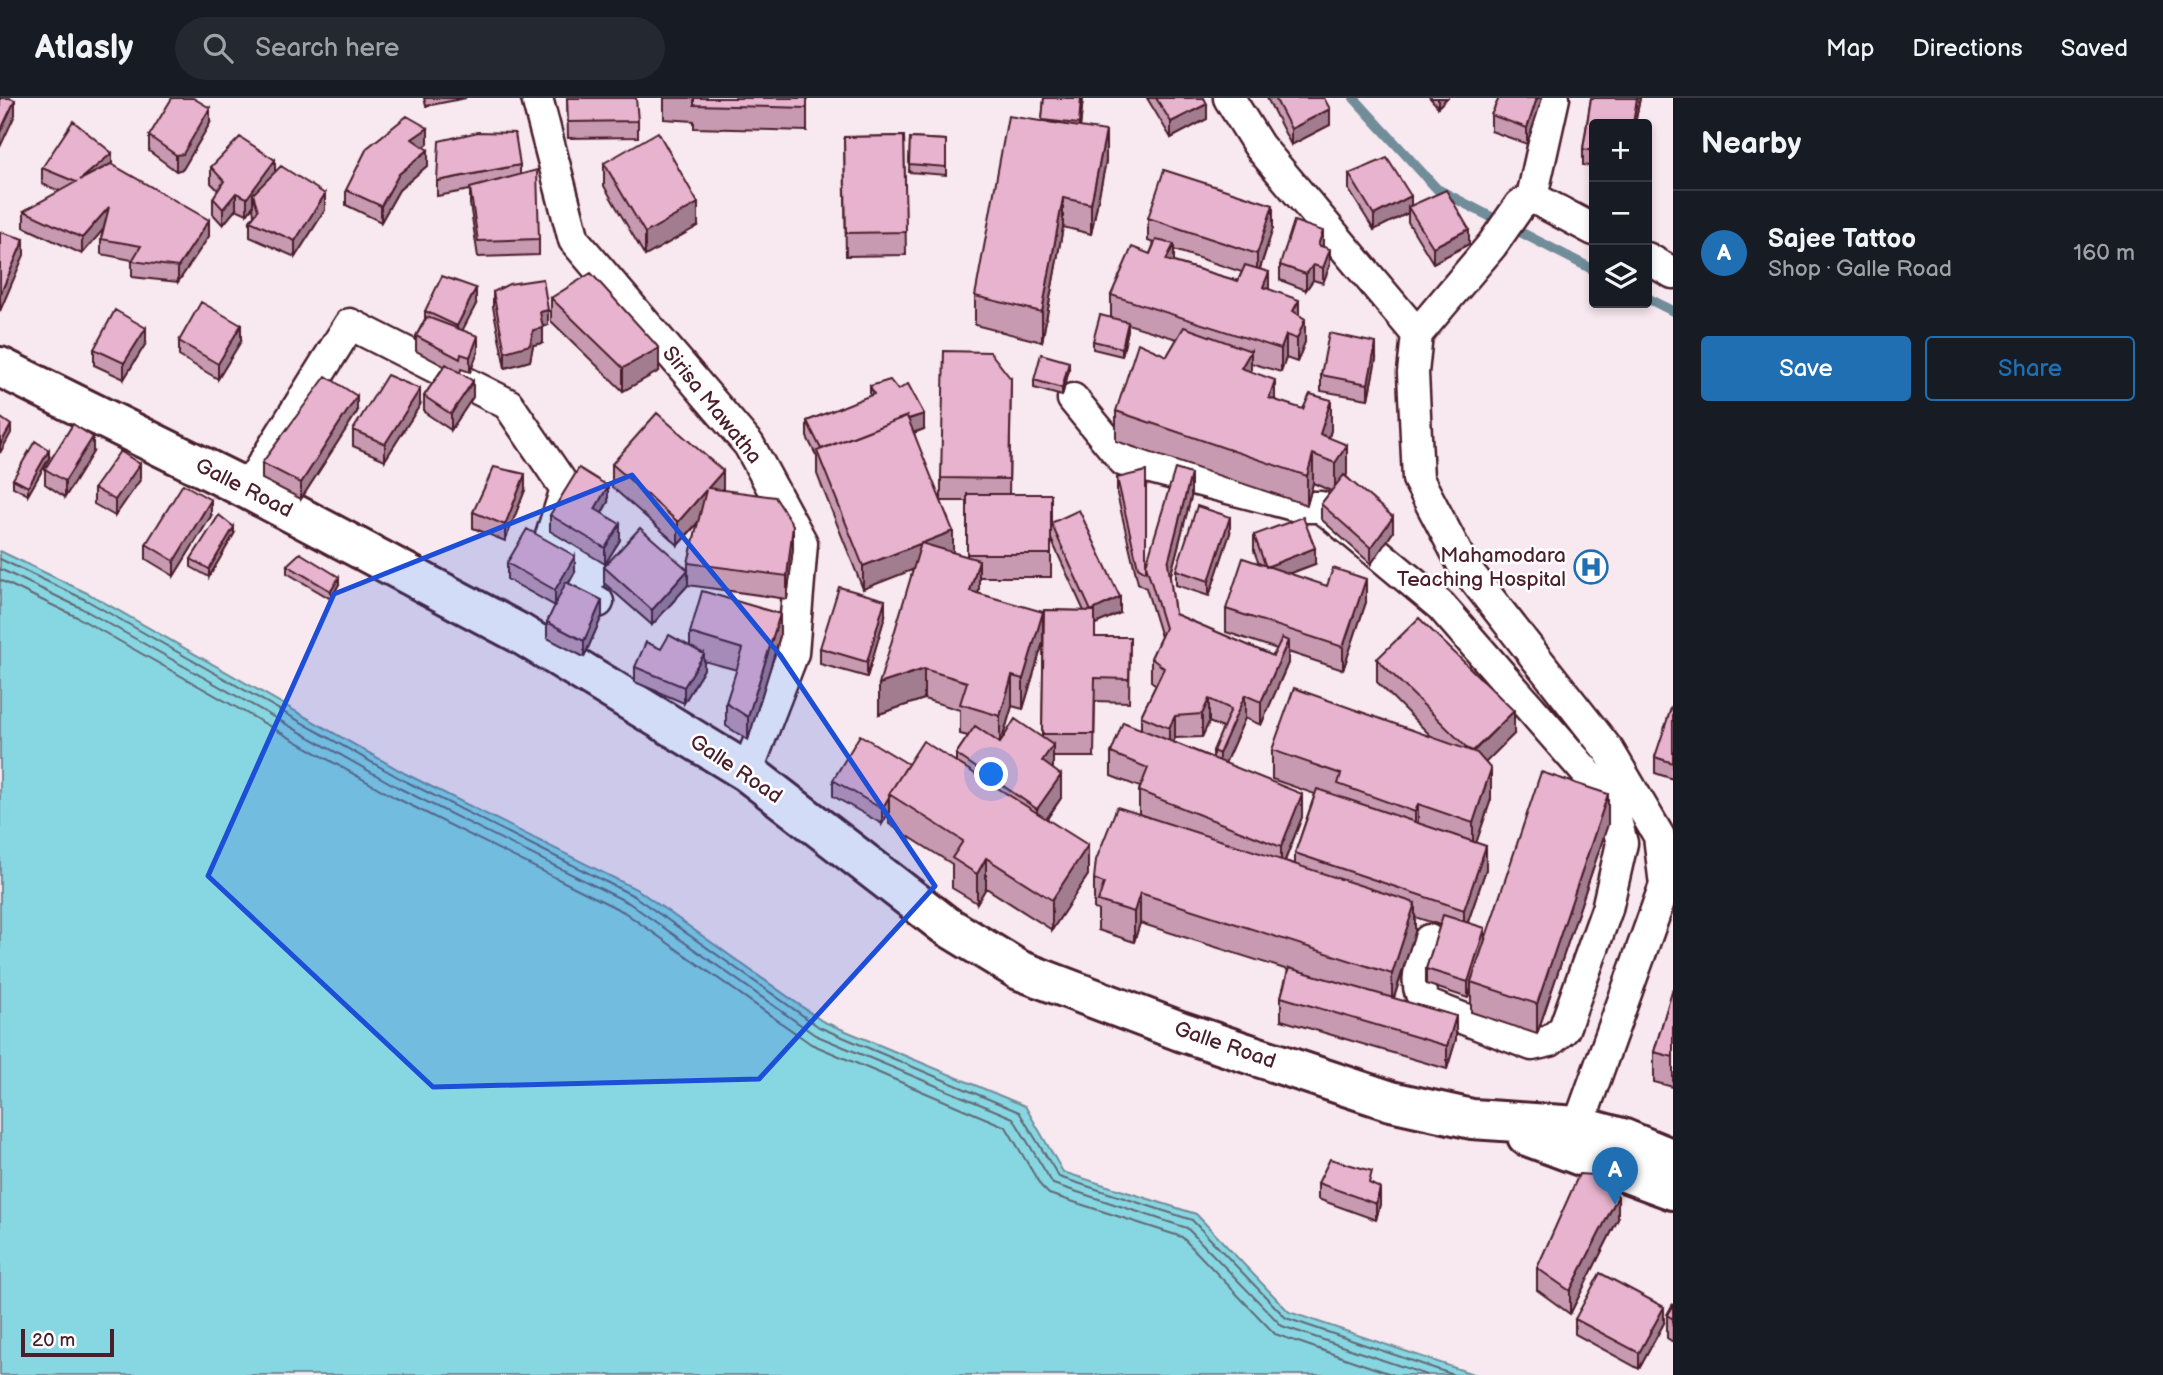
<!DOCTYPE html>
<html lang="en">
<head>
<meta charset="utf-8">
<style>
	:root { --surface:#171b24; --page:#242831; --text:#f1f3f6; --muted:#9ea1a6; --line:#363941; --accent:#1f6fb2 }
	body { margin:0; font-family:"Balsamiq Sans",sans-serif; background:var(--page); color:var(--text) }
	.controls { position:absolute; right:21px; top:21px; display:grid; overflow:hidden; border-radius:7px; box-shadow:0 4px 10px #0003 }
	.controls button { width:63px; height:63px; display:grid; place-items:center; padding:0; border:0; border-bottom:2px solid var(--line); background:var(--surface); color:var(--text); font:35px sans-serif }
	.scale { position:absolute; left:21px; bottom:18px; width:93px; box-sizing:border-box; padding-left:7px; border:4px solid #4a1f2b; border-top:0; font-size:19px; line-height:24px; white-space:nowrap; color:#4a1f2b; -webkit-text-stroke:5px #fff; paint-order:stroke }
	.you { position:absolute; left:992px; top:677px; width:24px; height:24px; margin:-18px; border:5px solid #fff; border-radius:50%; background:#1a73e8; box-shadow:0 0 0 10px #1a73e833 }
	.badge { display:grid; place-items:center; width:46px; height:46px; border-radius:50%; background:var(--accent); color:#fff; font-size:23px; font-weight:700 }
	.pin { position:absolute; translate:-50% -58px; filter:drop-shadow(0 2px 4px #0008) }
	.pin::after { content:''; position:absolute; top:37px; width:24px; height:21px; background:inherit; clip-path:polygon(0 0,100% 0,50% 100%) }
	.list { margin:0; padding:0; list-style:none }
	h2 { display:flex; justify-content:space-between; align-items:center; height:91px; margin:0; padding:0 28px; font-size:30px }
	h2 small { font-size:23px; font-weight:400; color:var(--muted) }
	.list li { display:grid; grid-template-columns:46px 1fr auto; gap:21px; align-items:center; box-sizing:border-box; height:126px; padding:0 28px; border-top:2px solid var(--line) }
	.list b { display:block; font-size:26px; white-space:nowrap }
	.list p { margin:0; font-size:23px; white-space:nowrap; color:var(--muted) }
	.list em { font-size:23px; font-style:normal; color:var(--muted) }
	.actions { display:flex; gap:14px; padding:21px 28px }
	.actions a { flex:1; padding:16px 0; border:2px solid var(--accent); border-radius:7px; text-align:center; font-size:24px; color:var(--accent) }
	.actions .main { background:var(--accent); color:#fff }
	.icon { flex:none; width:38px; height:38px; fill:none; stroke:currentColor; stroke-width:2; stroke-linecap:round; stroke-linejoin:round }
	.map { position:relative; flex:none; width:1673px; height:1277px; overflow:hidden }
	header { display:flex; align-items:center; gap:42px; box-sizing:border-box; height:98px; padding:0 35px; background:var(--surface); border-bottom:2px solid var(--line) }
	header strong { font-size:33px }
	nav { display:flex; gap:38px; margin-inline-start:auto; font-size:24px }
	.search { width:490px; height:63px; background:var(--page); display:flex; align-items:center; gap:18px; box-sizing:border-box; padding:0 24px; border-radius:38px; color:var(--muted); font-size:26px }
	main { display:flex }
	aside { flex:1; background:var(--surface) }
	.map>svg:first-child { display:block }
	.water { fill:#87d7e2; stroke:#6f8d99; stroke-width:2 }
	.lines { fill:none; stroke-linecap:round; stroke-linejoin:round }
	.shore { stroke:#626974; stroke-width:2 }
	.stream { stroke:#6f8d99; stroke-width:10 }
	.minor-casing { stroke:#4a1f2b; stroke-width:35 }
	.highway-casing { stroke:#4a1f2b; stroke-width:44 }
	.minor { stroke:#fff; stroke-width:30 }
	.highway { stroke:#fff; stroke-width:38 }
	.wall { fill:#c79ab1; stroke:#4a1f2b; stroke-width:2; fill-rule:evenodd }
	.shaded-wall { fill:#a27d90; stroke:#4a1f2b; stroke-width:2 }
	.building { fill:#e7b3ce; stroke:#4a1f2b; stroke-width:2 }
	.marked { fill:#1d4ed8; fill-opacity:0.2; stroke:#1d4ed8; stroke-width:5; stroke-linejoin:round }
	.labels { text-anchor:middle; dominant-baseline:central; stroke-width:5; stroke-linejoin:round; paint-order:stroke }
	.street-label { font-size:21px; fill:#4a1f2b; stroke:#fff }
	.poi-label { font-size:21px; fill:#4a1f2b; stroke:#fff; text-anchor:end }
</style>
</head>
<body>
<header>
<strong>Atlasly</strong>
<div class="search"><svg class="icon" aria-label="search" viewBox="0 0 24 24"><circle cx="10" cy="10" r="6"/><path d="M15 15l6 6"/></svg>Search here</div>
<nav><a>Map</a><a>Directions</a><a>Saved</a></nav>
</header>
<main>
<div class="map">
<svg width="1673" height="1277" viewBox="0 0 1673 1277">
	<rect width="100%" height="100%" fill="#f8e8f0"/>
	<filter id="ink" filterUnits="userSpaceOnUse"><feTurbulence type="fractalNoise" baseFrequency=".0143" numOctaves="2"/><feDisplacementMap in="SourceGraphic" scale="14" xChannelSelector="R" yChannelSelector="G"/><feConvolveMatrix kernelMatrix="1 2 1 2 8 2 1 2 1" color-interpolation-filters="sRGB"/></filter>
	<g filter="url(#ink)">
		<path class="water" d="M0,453L89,496L406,676L638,792L822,923L1025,1008L1063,1074L1196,1116L1289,1214L1476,1277H0Z"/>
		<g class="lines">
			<path class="shore" d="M0,461L86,502L403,682L634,798L819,929L1019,1014L1059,1079L1192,1122L1286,1220L1454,1277
				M0,471L81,510L399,690L629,805L815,937L1013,1020L1053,1086L1187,1130L1282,1228L1427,1277
				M0,482L77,519L394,699L624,814L811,946L1006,1029L1041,1088L1049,1096L1182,1139L1275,1236L1394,1277"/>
			<path class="stream" d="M1354,0L1437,91L1594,172
				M1647,200L1673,213"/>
			<defs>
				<path id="minor" d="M537,0L574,142L749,347L802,445L793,555L747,674
					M1229,0L1259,48L1417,236
					M1554,0L1532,99L1520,107L1492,147L1417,236L1413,275L1418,381L1463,467L1609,653L1659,738L1665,787L1571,1048
					M1532,99L1594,132
					M1647,160L1673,175
					M1073,301L1124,363L1301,409H1321L1334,419L1441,508L1593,682L1613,710L1622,745L1607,811L1564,931L1550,943L1532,947L1428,907C1410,887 1422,865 1429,842
					M247,391L350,226L508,306L566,391L549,444L594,472L582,495L598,504"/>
				<path id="highway" d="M0,269L247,391L519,535L747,674L945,827L1019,872L1180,933L1391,1003L1472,1021L1578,1028L1622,1040L1673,1061
					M1527,1038L1673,1092"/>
			</defs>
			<use href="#minor" class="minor-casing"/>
			<use href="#highway" class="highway-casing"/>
			<use href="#minor" class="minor"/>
			<use href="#highway" class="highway"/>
		</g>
		<path class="wall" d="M424,0H466L426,8Z
			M567,0L638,23V39L568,40Z
			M664,0H807V33L694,30V23L664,21Z
			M1044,0H1083L1080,29L1106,63L1091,136L1063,129L1042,244L975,227V198L1042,23Z
			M1147,0H1204L1207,21L1171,40Z
			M1267,0H1324L1330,27L1291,47Z
			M1430,0H1447L1438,9Z
			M1542,0L1527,46L1491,33V17Z
			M1591,0H1640L1635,26H1594V69L1583,67V51Z
			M210,25L183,71L176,73L149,53V38Z
			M904,38L906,157L846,158L844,39Z
			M910,40L946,42V77L909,74Z
			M428,46L424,49L428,67L399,92L381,124L346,107V92Z
			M604,65L698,128L645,158L604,88Z
			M112,66L209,138L178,184L132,179V162L101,156V141L104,130L82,156L24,129V113L60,93L42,86V70Z
			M520,67V77L539,141V157L478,159L470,106V92L437,98V83Z
			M211,69L275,74L325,112L295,159L250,139V123L254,117L253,108L247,116L236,111L223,127L213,116V100L218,92L211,85Z
			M1349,76L1411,108L1469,146L1433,165L1408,124V115L1374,132L1349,92Z
			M1148,120L1273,130L1260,171L1269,191L1299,217L1305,244L1297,264L1286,260L1281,274L1251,265V273L1275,302L1331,332L1329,340L1347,376L1346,378L1393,434L1371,466L1321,421V406L1331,393L1313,385L1307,407L1116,343V313L1167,258L1177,241L1128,226V232L1122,258L1093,251V243L1111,220V197L1150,156L1154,145L1148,143ZM1174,152L1242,174L1238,183L1174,164Z
			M1323,149L1330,167L1323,185L1313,182L1306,192L1280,182V167Z
			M493,194L548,227L543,229V245L533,247L530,263L505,270L493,209Z
			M551,200L659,273L623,293L551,223Z
			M476,206L462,232L478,254L470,274L461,271L460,275L473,299L451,332L424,314V298L444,268L416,253V238L425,221V213Z
			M179,243H241L218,281L179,258Z
			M146,245L124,281L94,267V251Z
			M1376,261L1368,301L1321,293V277Z
			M1069,272L1062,298L1034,290V282Z
			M1011,281L1009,396L1051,425L1120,515L1095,526V539H1130L1129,604L1095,603L1094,659H1053V671L1061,700L1047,721L1088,777L1052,832L986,790L977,805L952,790V766L889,726V714L882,726L833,698V682L908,666L956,664V656L968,638L960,636V612L924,601L879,616L913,471L863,491L817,376V359L807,339V323L870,298V288L924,331L914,335L953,455L967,459V403H941V380ZM1051,441L1084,513L1044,512L1042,639L1002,642L1012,608L1023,611L1043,544L978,495L979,479H1051Z
			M420,307L385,362L353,348V332Z
			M357,314L301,401L262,381V365Z
			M93,354L65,399L45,386V371Z
			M49,360L28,397L13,389V381Z
			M612,366L723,392L793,450L787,501L688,487L652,527L604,485V469L688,472V465L698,425L678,447L612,389Z
			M1117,380L1146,467L1191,399L1170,480L1175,516L1273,558L1277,551L1226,534V511L1259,466L1254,453V437L1315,466L1289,476L1366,504L1343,572L1288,554V565L1261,627L1245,620L1225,665L1302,719L1285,763L1295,766V755L1315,696L1272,681V652L1432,639L1377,584V561L1514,636L1485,664L1491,701L1476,745L1486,771L1468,824L1485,842L1608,726L1537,936L1471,914V890L1468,900L1426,886V871L1440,827L1415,819V834L1394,900L1456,941L1447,971L1281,922V899L1288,872L1140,825L1134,844L1098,832V812L1094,811V781L1149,719L1139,716V693L1140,689L1111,678V655L1141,631V618L1156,587L1151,583V560L1161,539L1146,490L1138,485L1117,396ZM1209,624L1223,630L1213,653V660L1173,644L1175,640L1202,639Z
			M140,382L115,418L94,406V390Z
			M525,392L505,443L473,430V414Z
			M608,404L602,415L620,442L605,466L550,433V417Z
			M211,418L174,478L146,461V446Z
			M1230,435L1209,498L1176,487V472Z
			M234,436L209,479L191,469V461Z
			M507,465L575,474L568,485L602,518L584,559L547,540V524L555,508L507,481Z
			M287,467L339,486L331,501L287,475Z
			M885,518L867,579L820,566V550Z
			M690,535L780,538L748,642L726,628V605L737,572L704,563V571L684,605L635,584V569L661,551L690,548Z
			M1673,611V681L1655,675V659Z
			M1673,890V989L1654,984V954Z
			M1318,1085L1372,1086L1380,1106L1376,1122L1318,1101Z
			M1618,1121L1570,1216L1537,1192V1170Z
			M1673,1206V1244L1667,1240V1217Z
			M1575,1221L1664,1225L1639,1271L1575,1236Z"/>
		<path class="shaded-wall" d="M1081,0H1083L1079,42V26Z
			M1438,0H1447L1438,9Z
			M1537,0H1542L1527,46V30Z
			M1637,0H1640L1635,26H1633Z
			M15,2V17L0,49V34Z
			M1207,6V21L1171,40V24Z
			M210,10V25L183,71L176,73V57Z
			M1330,11V27L1291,47V31Z
			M428,30V46L412,56V41Z
			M1106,33V63L1091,136V106Z
			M428,52V67L399,92L381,124V108L399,76Z
			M112,55V70L80,82Z
			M275,62V78L253,96V108L247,116V100Z
			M236,95V111L223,127V111Z
			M325,96V112L295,159V143Z
			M1411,98V113L1408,109V115L1374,132V117Z
			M1063,100V129L1042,244V214Z
			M698,105V128L645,158V135Z
			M1273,107V130L1257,179V156Z
			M109,109V125L82,156V140Z
			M209,122V138L178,184V169Z
			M1469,131V146L1433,165V149Z
			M1323,133V149L1318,147Z
			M24,141V157L0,213V197Z
			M1174,146V169L1166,162Z
			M1330,151V167L1323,185V170Z
			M1313,167V182L1306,192V176Z
			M1269,174V197L1263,189Z
			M476,190V206L457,243V228Z
			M1299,202V225L1293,213Z
			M548,212V227L540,230V214Z
			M1305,221V244L1297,264V241Z
			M1128,224V232L1122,258V250Z
			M241,227V243L218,281V266Z
			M146,230V245L124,281V265Z
			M543,230V245L533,247L530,263L505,270V254L533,232Z
			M1286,237V260L1281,274V251Z
			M478,238V254L470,274V259Z
			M1376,245V261L1368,301V286Z
			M659,250V273L623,293V270Z
			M1251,253V283L1241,270Z
			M1069,264V272L1062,298V290Z
			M1275,282V311L1269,300Z
			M473,283V299L451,332V316Z
			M420,291V307L385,362V346Z
			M357,298V314L301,401V385Z
			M1331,302V332L1322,359L1320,336Z
			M924,316V331L822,366L821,351Z
			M11,327V335L0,355V347Z
			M93,339V354L65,399V383Z
			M1347,347V376L1335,395V365Z
			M49,352V360L28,397V389Z
			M1313,356V385L1307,407V378Z
			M140,366V382L115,418V402Z
			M723,373V396L708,390Z
			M525,376V392L505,443V427Z
			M1191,376V399L1168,487V465Z
			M608,388V404L595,426V411Z
			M706,392V415L678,447V424Z
			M211,402V418L174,478V463Z
			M1230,419V435L1209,498V483Z
			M1393,419V434L1371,466V450Z
			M620,426V442L605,466V450Z
			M793,427V450L787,501V478Z
			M234,429V436L209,479V471Z
			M953,433V456L863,491V468Z
			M1315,450V466L1266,484V469Z
			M575,458V474L555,508V492Z
			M979,462V492L970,523V493Z
			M688,472V487L652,527V512Z
			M339,479V486L331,501V493Z
			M1366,481V504L1343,572V549Z
			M1120,499V515L1091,528V513Z
			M602,502V518L584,559V543Z
			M885,502V518L867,579V564Z
			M1043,514V544L1023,611V581Z
			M780,516V538L748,642V619Z
			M1288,543V565L1261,627V604Z
			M704,556V571L684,605V589Z
			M924,571V601L879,616V586Z
			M1012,578V608L1000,648V618Z
			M1245,597V620L1219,679V656Z
			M1209,601V624L1202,639V616Z
			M1514,613V636L1472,678V655Z
			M1175,618V640L1169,653V630Z
			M1053,647V670L1042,686V663Z
			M1491,671V701L1473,754V725Z
			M1061,677V700L1037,734V711Z
			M1302,696V719L1281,772V749Z
			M1608,696V726L1537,936V906Z
			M889,699V714L882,726V711Z
			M1418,706V735L1415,744V714Z
			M1088,747V777L1052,832V802Z
			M1486,748V771L1464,835V812Z
			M986,760V790L977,805V776Z
			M1140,795V825L1134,844V814Z
			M1415,805V834L1392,905V876Z
			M1485,830V846L1471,884V890L1468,900V884Z
			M1456,918V941L1447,971V948Z
			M1380,1090V1106L1376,1122V1106Z
			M1618,1098V1121L1570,1216V1193Z
			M1664,1209V1225L1639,1271V1255Z"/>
		<path class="building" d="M0,0H10L15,2L0,34Z
			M172,0H193L210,10L183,56L176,57L149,38Z
			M567,0H636L638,23L568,24Z
			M689,0H807V10L694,7V0Z
			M1044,0H1081L1079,26L1042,22Z
			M1156,0H1204L1207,6L1171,24Z
			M1275,0H1324L1330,11L1291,31Z
			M1499,0H1537L1527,30L1491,17Z
			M1591,0H1637L1633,26H1594V53L1583,51Z
			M407,18L428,30L412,41L428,52L399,76L381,108L346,92L367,50Z
			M1008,18L1106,33L1091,106L1063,100L1042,214L975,198Z
			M73,23L112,55L80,82L111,66L209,122L178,169L132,163L141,148L101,141L109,109L82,140L24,113L76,84L42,70Z
			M478,34L515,35L520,67L437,83L439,43Z
			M658,34L698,105L645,135L604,65Z
			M904,38L906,134L846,135L844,39Z
			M240,39L275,62L247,100L236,95L223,111L213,100L224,83L211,69Z
			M910,40L946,42V69L909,66Z
			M1387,60L1411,98L1374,117L1349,76Z
			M281,68L325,96L295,143L250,123L258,112L253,96Z
			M537,72L539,141L478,143L470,90Z
			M1164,72L1273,107L1257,156L1148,120Z
			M1446,92L1469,131L1433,149L1408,109Z
			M1294,123L1323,133L1318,147L1330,151L1323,170L1313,167L1306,176L1280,167Z
			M0,134L24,141L0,197Z
			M1156,142L1174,146L1166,162L1238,183L1245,167L1269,174L1263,189L1299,202L1293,213L1305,221L1297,241L1286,237L1281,251L1111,197L1132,149L1150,156Z
			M591,175L659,250L623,270L551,200Z
			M442,178L476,190L457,228L425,213Z
			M543,181L548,212L540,214L543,230L533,232L530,247L505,254L493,194L509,186Z
			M201,204L241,227L218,266L179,243Z
			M115,212L146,230L124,265L94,251Z
			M1100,217L1128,224L1122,250L1093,243Z
			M427,219L478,238L470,259L461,256L460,261L416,238Z
			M1184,229L1251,253L1241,270L1275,282L1269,300L1303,311L1310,296L1331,302L1320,336L1347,347L1335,365L1313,356L1307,378L1116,313L1138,245L1167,258Z
			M1329,235L1376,245L1368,286L1321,277Z
			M944,253L990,254L1011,281L1009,381L941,380Z
			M1041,256L1069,264L1062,290L1034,282Z
			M446,266L473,283L451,316L424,298Z
			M387,277L420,291L385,346L353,332Z
			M326,278L357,298L301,385L262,365Z
			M890,282L898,292L908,286L924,316L908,321L907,318L821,351L807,323L874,296L870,288Z
			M657,315L723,373L708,390L775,399L793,427L787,478L688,465L706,392L678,424L612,366Z
			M907,318L953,433L863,468L817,353Z
			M1,320L11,327L0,347V322Z
			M73,326L93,339L65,383L45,371Z
			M35,343L49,352L28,389L13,381Z
			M120,353L140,366L115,402L94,390Z
			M494,369L525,376L505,427L473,414Z
			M579,370L608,388L595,411L620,426L605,450L550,417Z
			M1175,371L1191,376L1168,465L1175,516L1273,558L1282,540L1288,543L1261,604L1245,597L1219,656L1213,653L1231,611L1209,601L1202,616L1175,618L1169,630L1141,618L1164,570L1151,560L1165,530L1146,467Z
			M1146,373V474L1138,469L1117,380Z
			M1344,377L1393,419L1371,450L1321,406Z
			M183,386L211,402L174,463L146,446Z
			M967,396H1051V456H967Z
			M1197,408L1230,419L1209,483L1176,472Z
			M1079,412L1120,499L1091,513L1051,425Z
			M219,417L234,429L209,471L191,461Z
			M1303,419L1315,450L1266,469L1254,437Z
			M640,430L688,472L652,512L604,469Z
			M527,431L575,458L555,492L507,465Z
			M921,445L979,462L970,493L1043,514L1023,581L1012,578L1000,618L960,606L967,584L924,571L879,586Z
			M300,455L339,479L331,493L287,467Z
			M1243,460L1327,488L1333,470L1366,481L1343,549L1226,511Z
			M566,484L602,502L584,543L547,524Z
			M839,489L885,502L867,564L820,550Z
			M702,493L780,516L748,619L726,605L743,551L690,535Z
			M1044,512L1095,513V539H1130L1129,581L1095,580L1094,636H1042Z
			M1419,520L1514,613L1473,653L1468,651L1377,561Z
			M669,537L704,556L684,589L635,569L646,544L661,551Z
			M1294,590L1477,655L1491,671L1473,725L1418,706L1415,714L1338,686L1341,676L1272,652Z
			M1671,610L1673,611V665L1655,659Z
			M1015,621L1053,647L1042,663L1061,677L1037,711L956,656L975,628L1000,645Z
			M1123,624L1302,696L1281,749L1139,693L1148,670L1111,655Z
			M860,637L908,666L889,696V699L882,711L833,682Z
			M923,643L1088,747L1052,802L986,760L977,776L952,760L963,743L889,696Z
			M1541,674L1608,696L1537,906L1471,884Z
			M1317,691L1486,748L1464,812L1295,755Z
			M1117,709L1415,805L1392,876L1140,795L1134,814L1098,803L1104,785L1094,781L1096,762Z
			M1443,817L1485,830L1468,884L1426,871Z
			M1289,870L1456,918L1447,948L1281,899Z
			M1673,890V959L1654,954Z
			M1330,1061L1372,1073L1369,1085L1380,1090L1376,1106L1318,1085Z
			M1579,1076L1594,1077L1618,1098L1570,1193L1537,1170Z
			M1600,1175L1664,1209L1639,1255L1575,1221Z
			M1673,1206V1221L1667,1217Z"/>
	</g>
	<path class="marked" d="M632,377L780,557L935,788L759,981L433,989L208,778L334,496Z"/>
	<defs>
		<symbol id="hospital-ring" viewBox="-11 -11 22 22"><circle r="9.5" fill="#fff" stroke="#1f6fb2" stroke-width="1.5"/><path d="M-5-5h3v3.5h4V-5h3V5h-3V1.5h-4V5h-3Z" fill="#1f6fb2"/></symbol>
	</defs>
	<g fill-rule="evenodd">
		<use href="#hospital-ring" x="1572" y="450" width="38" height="38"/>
	</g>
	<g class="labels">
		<g class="street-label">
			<text transform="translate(712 307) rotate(51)">Sirisa Mawatha</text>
			<text transform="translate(244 390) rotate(27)">Galle Road</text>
			<text transform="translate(736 671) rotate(34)">Galle Road</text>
			<text transform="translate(1225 947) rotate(19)">Galle Road</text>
		</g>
		<g class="poi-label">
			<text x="1566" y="457">Mahamodara<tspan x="1566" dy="24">Teaching Hospital</tspan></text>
		</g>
	</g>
</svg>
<div class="controls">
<button>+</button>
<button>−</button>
<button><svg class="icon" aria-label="layers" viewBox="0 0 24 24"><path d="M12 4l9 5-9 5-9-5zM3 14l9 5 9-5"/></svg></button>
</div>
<div class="scale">20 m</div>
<div class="you"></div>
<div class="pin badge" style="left:1615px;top:1107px">A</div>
</div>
<aside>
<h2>Nearby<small></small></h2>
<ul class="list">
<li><span class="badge">A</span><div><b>Sajee Tattoo</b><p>Shop · Galle Road</p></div><em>160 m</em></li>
</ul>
<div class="actions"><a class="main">Save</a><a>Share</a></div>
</aside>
</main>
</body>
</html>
